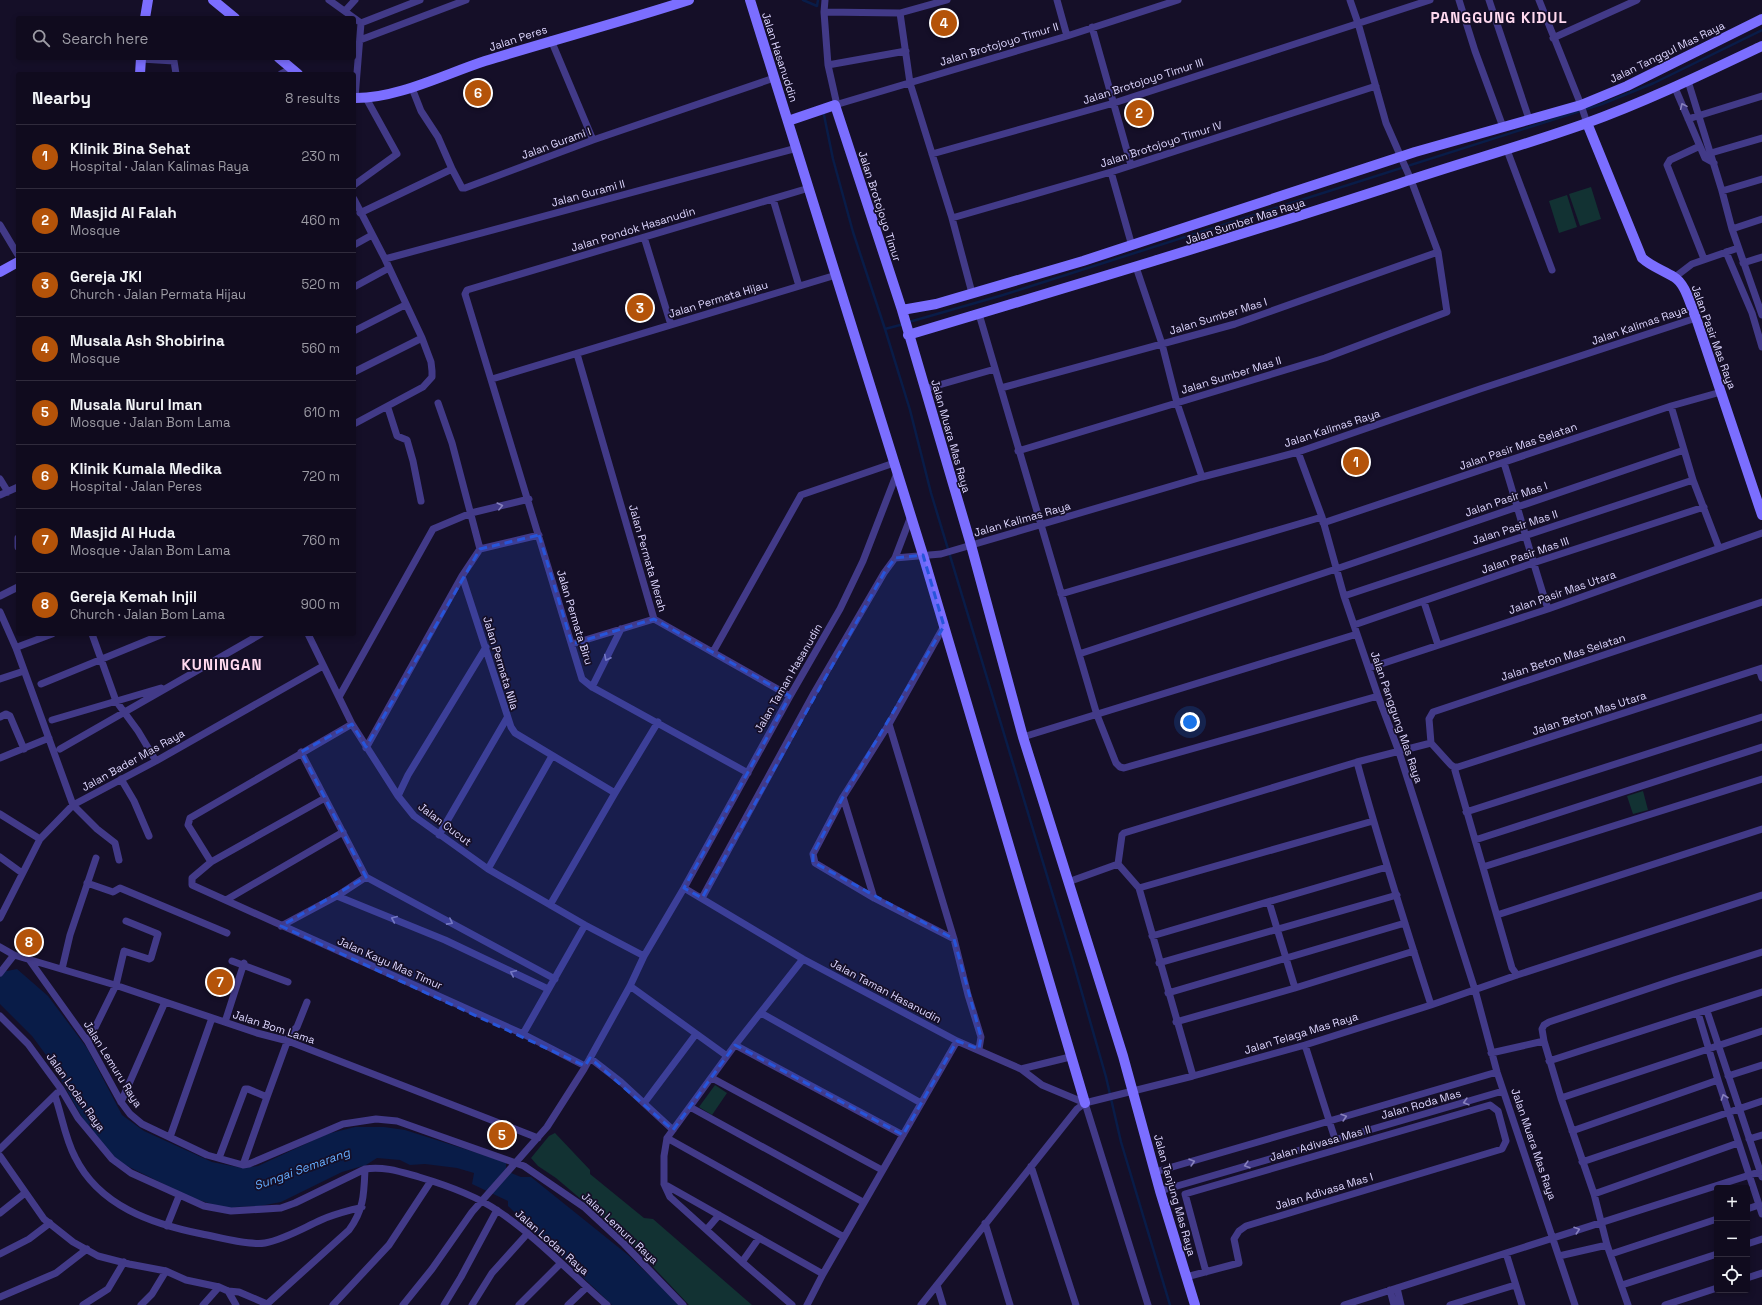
<!DOCTYPE html>
<html lang="en">
<head>
<meta charset="utf-8">
<style>
	:root { --surface:#100b1e; --page:#1e192b; --text:#f1f3f6; --muted:#9c9ba4; --line:#302b3c; --accent:#b45309 }
	body { margin:0; font-family:"Space Grotesk",sans-serif; background:var(--page); color:var(--text) }
	.controls { position:absolute; right:12px; bottom:12px; display:grid; overflow:hidden; border-radius:4px; box-shadow:0 2px 6px #0003 }
	.controls button { width:36px; height:36px; display:grid; place-items:center; padding:0; border:0; border-bottom:1px solid var(--line); background:var(--surface); color:var(--text); font:20px sans-serif }
	.you { position:absolute; left:1190px; top:722px; width:14px; height:14px; margin:-10px; border:3px solid #fff; border-radius:50%; background:#1a73e8; box-shadow:0 0 0 6px #1a73e833 }
	.badge { display:grid; place-items:center; width:26px; height:26px; border-radius:50%; background:var(--accent); color:#fff; font-size:13px; font-weight:700 }
	.pin { position:absolute; translate:-50% -50%; border:2px solid #fff; box-shadow:0 1px 4px #0006 }
	.list { margin:0; padding:0; list-style:none }
	h2 { display:flex; justify-content:space-between; align-items:center; height:52px; margin:0; padding:0 16px; font-size:17px }
	h2 small { font-size:13px; font-weight:400; color:var(--muted) }
	.list li { display:grid; grid-template-columns:26px 1fr auto; gap:12px; align-items:center; box-sizing:border-box; height:64px; padding:0 16px; border-top:1px solid var(--line) }
	.list b { display:block; font-size:15px; white-space:nowrap }
	.list p { margin:0; font-size:13px; white-space:nowrap; color:var(--muted) }
	.list em { font-size:13px; font-style:normal; color:var(--muted) }
	.icon { flex:none; width:22px; height:22px; fill:none; stroke:currentColor; stroke-width:2; stroke-linecap:round; stroke-linejoin:round }
	.map { position:relative; flex:none; width:1762px; height:1305px; overflow:hidden }
	.search { position:absolute; background:var(--surface); box-shadow:0 2px 6px #0003; left:16px; top:16px; width:340px; height:44px; display:flex; align-items:center; gap:10px; box-sizing:border-box; padding:0 14px; border-radius:4px; color:var(--muted); font-size:15px }
	.panel { position:absolute; background:var(--surface); box-shadow:0 2px 6px #0003; left:16px; top:72px; width:340px; height:564px; border-radius:4px }
	.map>svg:first-child { display:block }
	.green { fill:#123233 }
	.water { fill:#091c48 }
	.lines { fill:none; stroke-linecap:round; stroke-linejoin:round }
	.stream { stroke:#091c48; stroke-width:2.5 }
	.street { stroke:#423a88; stroke-width:7 }
	.secondary { stroke:#7b6eff; stroke-width:10 }
	.oneway { stroke:#8881be }
	.marked { fill:#2755da; fill-opacity:0.2; stroke:#2755da; stroke-width:3; stroke-dasharray:8 5; stroke-linejoin:round }
	.labels { text-anchor:middle; dominant-baseline:central; stroke-width:3.5; stroke-linejoin:round; paint-order:stroke }
	.street-label { font-size:11px; fill:#ded7ff; stroke:#150f28 }
	.water-label { font-size:12px; font-style:italic; fill:#65adff; stroke:#150f28 }
	.district-label { font-size:15px; font-weight:bold; letter-spacing:1px; fill:#ffd9ef; stroke:#150f28 }
</style>
</head>
<body>
<div class="map">
<svg width="1762" height="1305" viewBox="0 0 1762 1305">
	<rect width="100%" height="100%" fill="#150f28"/>
	<path class="green" d="M1591,187L1601,219L1580,226L1569,194Z
		M1567,195L1577,227L1559,233L1549,201Z
		M1643,791L1648,810L1633,814L1627,796Z
		M715,1085L727,1093L712,1115L699,1107Z
		M555,1133L590,1170V1174L644,1218L653,1219L752,1305H689L621,1233L556,1178L538,1166L531,1158L549,1136Z"/>
	<path class="water" d="M0,967L7,971L17,969L48,996L87,1048L122,1115L144,1131L212,1162L242,1168L258,1166L327,1134L355,1127H384L405,1130L506,1162V1171L521,1177H531L628,1255L680,1305H612L508,1206V1201L472,1184L474,1173L457,1168L425,1164L410,1165L400,1160L377,1158L366,1165L342,1172L281,1202L260,1206L235,1207L231,1210L192,1198L115,1160L91,1133L49,1059L32,1036L0,1004Z"/>
	<g class="lines">
		<path class="stream" d="M803,0L817,6L818,0
			M824,115L833,159L853,232L885,329L910,410L931,493L1072,958L1106,1077L1121,1142L1170,1305
			M909,322L1003,295L1602,104L1654,83L1762,30
			M885,329L904,324"/>
		<path class="street" d="M329,0L361,23
			M825,0L824,12L828,65
			M947,0L900,13L910,83L952,218L972,293
			M1057,0L1067,36
			M1459,0L1475,51L1503,127
			M1489,0L1529,119
			M1539,0L1581,105L1587,123
			M345,11L355,0
			M824,12L900,13
			M361,23L420,0
			M1092,27L1131,165
			M1553,38L1637,0
			M360,40L466,0
			M551,40L593,140
			M141,59L174,61L176,74
			M281,74L291,69
			M1688,81L1722,191L1732,229L1762,315
			M412,88L421,111L438,137L452,169
			M1675,88L1705,158L1714,163
			M355,98L361,23
			M835,105L1067,36L1178,0
			M837,105L828,65L906,51
			M1688,119L1762,96
			M1700,146L1670,160L1667,165L1704,259
			M1507,150L1552,270
			M1711,153L1762,138
			M932,154L1114,103L1430,0
			M1111,172L1132,246
			M354,185L397,154L366,98
			M1722,191L1762,179
			M354,199L385,259L422,338L431,362L432,371V377L423,387L354,424
			M773,199L799,286
			M360,213L452,169L462,188H465L593,140L774,78
			M952,218L1111,172L1376,86
			M0,225L18,255
			M1732,229L1762,219
			M644,237L671,325
			M354,245L372,235
			M1726,252L1752,313L1762,347
			M385,259L797,148
			M1743,263L1762,257
			M1136,267L1162,344L1177,403L1202,477
			M1675,277L1692,264L1738,248
			M354,287L389,268
			M979,314L1097,715L1116,763L1120,767L1124,768L1378,696
			M354,331L405,305
			M577,354L654,619L790,696
			M354,372L422,338
			M492,379L836,275
			M1001,388L1235,324L1438,252
			M925,389L995,369
			M438,403L452,443L480,549
			M1671,406L1693,480L1719,548
			M388,408L397,436L407,440L413,461L421,501
			M1018,451L1325,358L1447,312L1438,252L1411,180L1386,123L1358,23L1350,0
			M1298,452L1322,517L1344,596L1378,696L1399,752L1475,990L1497,1072L1575,1305
			M1504,463C1519,511 1532,561 1548,609
			M0,479L8,492
			M0,495L18,487
			M1323,523L1671,406L1721,392
			M539,535L480,549L462,576L511,727L515,733L615,793
			M18,538V547
			M895,558L941,554L1202,477L1298,452L1480,389L1696,318
			M1061,594L1322,517
			M0,596L18,587
			M1344,596L1693,480
			M1424,602L1438,645
			M0,612L16,648L73,805L97,829L115,843L119,860
			M1354,625L1533,563L1704,507
			M944,626L889,724L843,797L813,854L815,863L874,898L954,939
			M92,634L116,701L138,731L156,761
			M308,634L352,724L398,796L414,816L488,869L585,925L644,956
			M572,644L654,619
			M20,646L52,634
			M713,652L801,495L894,463
			M1079,654L1336,569L1684,450
			M1369,668L1548,609L1762,533
			M1759,669L1762,678
			M0,679L24,671
			M41,684L163,634
			M592,687L621,629
			M339,697L433,529L471,513L529,499
			M0,717L6,714L10,716L24,749
			M52,720L161,688
			M889,724L954,939L968,995L981,1037L979,1049
			M1023,737L1357,634
			M1431,743L1451,765L1454,767H1458L1762,668
			M366,748L462,576
			M60,749L261,634
			M301,752L366,877
			M0,758L49,738
			M1357,762C1379,844 1405,924 1431,1005
			M1454,767L1512,968L1517,975
			M748,773L592,687L582,679L465,294L467,290L809,188
			M121,779L134,801L149,836
			M398,796L408,775L486,647
			M843,797L874,898
			M325,798L211,862L192,878V885L523,1034L585,1066
			M1466,812L1762,717
			M0,814L40,839
			M439,835L507,718
			M1475,840L1762,747
			M0,857L22,873
			M211,862L188,825L190,818L352,724
			M1483,867L1762,779
			M488,869L552,756
			M366,877L555,979
			M1068,882L1118,864
			M87,883L113,892L120,888L227,933
			M684,888L803,959L957,1041L1021,1069L1070,1057
			M1139,888L1373,821
			M337,896L445,940L548,989
			M702,898L814,693L884,573L895,558L911,516
			M226,900L343,832
			M1269,902L1295,988
			M550,905L615,793L658,722
			M1497,915L1762,829
			M0,918L40,839L73,805L156,761L323,666
			M281,926L337,896L366,877
			M1152,936L1387,867
			M0,947L14,955L115,985L257,1033L288,1041L538,1138
			M28,958L88,1042L121,1102L130,1114L142,1124L207,1155L243,1165L249,1164L343,1124L376,1119L397,1121L524,1166L584,1207L624,1244L683,1305
			M803,959L735,1045L667,1138L664,1156V1184L823,1274
			M232,961L288,982
			M1159,963L1397,895
			M62,969L70,935L96,858
			M0,973L14,955
			M630,986L727,1056
			M1168,993L1405,923
			M1707,1011L1762,1177
			M761,1013L921,1103
			M1698,1013L1718,1080L1762,1214
			M0,1016L28,1044L61,1089L78,1118L112,1159L131,1173L204,1206L231,1211L281,1208L295,1203L365,1169C384,1166 401,1172 419,1177C446,1185 475,1195 498,1211C537,1237 571,1274 607,1305
			M225,1022L244,963
			M1176,1022L1295,988L1414,951
			M523,1034L585,925
			M88,1042L116,985L124,951L149,959L151,958L158,934L126,921
			M735,1045L903,1135
			M1305,1045L1335,1139
			M1491,1053L1544,1041
			M590,1058L621,1082L673,1130
			M1549,1061L1762,992
			M1021,1069L1042,1085L1085,1103
			M1193,1076L1139,888L1118,864L1122,835L1124,833L1357,762L1431,743L1429,719L1433,712L1762,602
			M1728,1076L1762,1065
			M712,1078L882,1170
			M55,1096C62,1116 65,1138 75,1157C99,1206 152,1224 202,1234C218,1237 250,1246 265,1243C285,1239 303,1228 321,1220C334,1214 348,1211 362,1207
			M1561,1098L1762,1031
			M121,1102L165,1002
			M645,1102L696,1034
			M1085,1103L1148,1305
			M690,1107L863,1202
			M1572,1131L1718,1080
			M170,1137L212,1018
			M667,1138L844,1237
			M1749,1139L1762,1135
			M0,1149L57,1093
			M0,1156L44,1219L73,1242L98,1256L129,1264L166,1271L186,1280L219,1287L228,1291L239,1292L267,1304
			M219,1158L245,1089H248L267,1097L290,1034L297,1027L307,1002
			M1582,1162L1762,1101
			M243,1165L267,1097
			M1031,1166L1076,1305
			M1155,1172L1497,1072
			M664,1184L670,1197L742,1262L759,1238
			M1160,1191L1503,1091
			M1594,1194L1738,1143
			M1747,1209L1759,1205
			M0,1213L25,1193
			M985,1223L1010,1305
			M167,1226L179,1196
			M707,1229L719,1215
			M1747,1244L1762,1239
			M1506,1253L1522,1305
			M0,1254L29,1239L50,1223
			M1611,1254L1717,1219
			M1559,1256L1607,1245
			M742,1262L792,1305
			M1186,1277L1239,1263L1234,1239L1239,1231L1246,1226L1502,1149L1506,1141L1498,1111L1490,1105L1185,1194L1206,1272
			M1747,1278L1762,1273
			M937,1285L943,1305
			M1622,1285L1717,1254
			M1397,1288L1401,1305
			M1390,1290L1394,1305
			M228,1291L236,1305
			M0,1297L56,1273L87,1249
			M83,1305L108,1289L124,1262
			M141,1305L152,1294L166,1271
			M203,1305L219,1287
			M266,1305L349,1230C364,1210 364,1193 365,1169
			M333,1305L389,1245L431,1181
			M403,1305L432,1269L472,1212L547,1127L584,1069L630,986L644,956L684,888L790,696L840,609L863,561L897,473
			M444,1305L461,1277L497,1210
			M472,1305L492,1273L528,1233
			M519,1305L560,1264
			M568,1305L587,1287
			M807,1305L823,1274L957,1041
			M921,1305L1077,1109L1085,1103L1193,1076L1305,1045L1431,1005L1517,975L1762,895
			M1344,1305L1762,1171
			M1450,1305L1515,1285
			M1628,1305L1607,1245L1594,1194L1561,1098L1544,1041L1542,1029L1544,1025L1549,1022L1674,980L1762,952
			M1665,1305L1717,1288"/>
		<path class="secondary" d="M213,0L235,18
			M750,0L923,555L1085,1103
			M145,18L148,0
			M279,58L298,74
			M140,74L141,58
			M354,98C396,99 445,74 485,61C553,40 621,22 689,0
			M788,121L835,105L902,310L971,545L1023,737L1123,1056L1160,1191L1195,1305
			M1587,123L1642,258C1652,267 1663,270 1674,277C1686,284 1690,305 1696,318L1762,515
			M0,272L18,262
			M902,310L936,304L1083,261L1415,152L1581,105L1627,86L1762,19
			M908,335C1072,286 1236,237 1398,184C1460,163 1522,146 1584,124C1645,102 1703,74 1762,46"/>
	</g>
	<defs><path id="oneway-chevron" d="M-2-3.5L2.5 0L-2 3.5" fill="none" stroke-width="1.6" stroke-linecap="round" stroke-linejoin="round"/></defs>
	<g class="oneway">
		<use href="#oneway-chevron" transform="translate(1683 106) rotate(-114)"/>
		<use href="#oneway-chevron" transform="translate(500 506) rotate(-14)"/>
		<use href="#oneway-chevron" transform="translate(607 658) rotate(117)"/>
		<use href="#oneway-chevron" transform="translate(394 919) rotate(-157)"/>
		<use href="#oneway-chevron" transform="translate(450 922) rotate(28)"/>
		<use href="#oneway-chevron" transform="translate(513 973) rotate(-155)"/>
		<use href="#oneway-chevron" transform="translate(1724 1097) rotate(-109)"/>
		<use href="#oneway-chevron" transform="translate(1466 1102) rotate(164)"/>
		<use href="#oneway-chevron" transform="translate(1344 1117) rotate(-17)"/>
		<use href="#oneway-chevron" transform="translate(1192 1162) rotate(-16)"/>
		<use href="#oneway-chevron" transform="translate(1247 1165) rotate(164)"/>
		<use href="#oneway-chevron" transform="translate(1577 1230) rotate(-18)"/>
	</g>
	<path class="marked" d="M539,535L572,644L654,619L790,696L684,888L702,898L884,573L895,558L923,555L944,626L843,797L813,854V862L954,939L981,1037L979,1049L957,1041L903,1135L735,1045L673,1130L590,1058L585,1066L281,926L366,877L301,752L352,724L366,747L480,549Z"/>
	<g class="labels">
		<g class="street-label">
			<text transform="translate(518 38) rotate(-18)">Jalan Peres</text>
			<text transform="translate(999 44) rotate(-17)">Jalan Brotojoyo Timur II</text>
			<text transform="translate(1667 52) rotate(-26)">Jalan Tanggul Mas Raya</text>
			<text transform="translate(780 57) rotate(72)">Jalan Hasanuddin</text>
			<text transform="translate(1143 81) rotate(-18)">Jalan Brotojoyo Timur III</text>
			<text transform="translate(556 143) rotate(-20)">Jalan Gurami I</text>
			<text transform="translate(1161 144) rotate(-18)">Jalan Brotojoyo Timur IV</text>
			<text transform="translate(588 193) rotate(-15)">Jalan Gurami II</text>
			<text transform="translate(880 206) rotate(72)">Jalan Brotojoyo Timur</text>
			<text transform="translate(1245 221) rotate(-18)">Jalan Sumber Mas Raya</text>
			<text transform="translate(633 229) rotate(-17)">Jalan Pondok Hasanudin</text>
			<text transform="translate(718 299) rotate(-17)">Jalan Permata Hijau</text>
			<text transform="translate(1218 316) rotate(-17)">Jalan Sumber Mas I</text>
			<text transform="translate(1639 325) rotate(-19)">Jalan Kalimas Raya</text>
			<text transform="translate(1714 337) rotate(70)">Jalan Pasir Mas Raya</text>
			<text transform="translate(1231 375) rotate(-17)">Jalan Sumber Mas II</text>
			<text transform="translate(1332 428) rotate(-18)">Jalan Kalimas Raya</text>
			<text transform="translate(951 436) rotate(74)">Jalan Muara Mas Raya</text>
			<text transform="translate(1518 446) rotate(-19)">Jalan Pasir Mas Selatan</text>
			<text transform="translate(1506 499) rotate(-19)">Jalan Pasir Mas I</text>
			<text transform="translate(1022 519) rotate(-16)">Jalan Kalimas Raya</text>
			<text transform="translate(1515 527) rotate(-18)">Jalan Pasir Mas II</text>
			<text transform="translate(1525 555) rotate(-19)">Jalan Pasir Mas III</text>
			<text transform="translate(648 558) rotate(74)">Jalan Permata Merah</text>
			<text transform="translate(1562 592) rotate(-19)">Jalan Pasir Mas Utara</text>
			<text transform="translate(575 617) rotate(73)">Jalan Permata Biru</text>
			<text transform="translate(1563 657) rotate(-18)">Jalan Beton Mas Selatan</text>
			<text transform="translate(501 663) rotate(73)">Jalan Permata Nila</text>
			<text transform="translate(788 678) rotate(-60)">Jalan Taman Hasanudin</text>
			<text transform="translate(1589 713) rotate(-18)">Jalan Beton Mas Utara</text>
			<text transform="translate(1397 717) rotate(71)">Jalan Panggung Mas Raya</text>
			<text transform="translate(133 760) rotate(-29)">Jalan Bader Mas Raya</text>
			<text transform="translate(445 824) rotate(37)">Jalan Cucut</text>
			<text transform="translate(390 963) rotate(24)">Jalan Kayu Mas Timur</text>
			<text transform="translate(886 991) rotate(28)">Jalan Taman Hasanudin</text>
			<text transform="translate(274 1027) rotate(18)">Jalan Bom Lama</text>
			<text transform="translate(1301 1033) rotate(-17)">Jalan Telaga Mas Raya</text>
			<text transform="translate(113 1064) rotate(58)">Jalan Lemuru Raya</text>
			<text transform="translate(76 1092) rotate(55)">Jalan Lodan Raya</text>
			<text transform="translate(1421 1104) rotate(-16)">Jalan Roda Mas</text>
			<text transform="translate(1320 1143) rotate(-16)">Jalan Adivasa Mas II</text>
			<text transform="translate(1534 1144) rotate(71)">Jalan Muara Mas Raya</text>
			<text transform="translate(1324 1191) rotate(-17)">Jalan Adivasa Mas I</text>
			<text transform="translate(1175 1195) rotate(74)">Jalan Tanjung Mas Raya</text>
			<text transform="translate(620 1228) rotate(43)">Jalan Lemuru Raya</text>
			<text transform="translate(552 1242) rotate(41)">Jalan Lodan Raya</text>
		</g>
		<g class="water-label">
			<text transform="translate(302 1169) rotate(-20)">Sungai Semarang</text>
		</g>
		<g class="district-label">
			<text x="1499" y="17">PANGGUNG KIDUL</text>
			<text x="222" y="664">KUNINGAN</text>
		</g>
	</g>
</svg>
<div class="controls">
<button>+</button>
<button>−</button>
<button><svg class="icon" aria-label="locate" viewBox="0 0 24 24"><circle cx="12" cy="12" r="6"/><path d="M12 2v4M12 18v4M2 12h4M18 12h4"/></svg></button>
</div>
<div class="you"></div>
<div class="pin badge" style="left:1356px;top:462px">1</div>
<div class="pin badge" style="left:1139px;top:113px">2</div>
<div class="pin badge" style="left:640px;top:308px">3</div>
<div class="pin badge" style="left:944px;top:23px">4</div>
<div class="pin badge" style="left:502px;top:1135px">5</div>
<div class="pin badge" style="left:478px;top:93px">6</div>
<div class="pin badge" style="left:220px;top:982px">7</div>
<div class="pin badge" style="left:29px;top:942px">8</div>
<div class="search"><svg class="icon" aria-label="search" viewBox="0 0 24 24"><circle cx="10" cy="10" r="6"/><path d="M15 15l6 6"/></svg>Search here</div>
<section class="panel">
<h2>Nearby<small>8 results</small></h2>
<ul class="list">
<li><span class="badge">1</span><div><b>Klinik Bina Sehat</b><p>Hospital · Jalan Kalimas Raya</p></div><em>230 m</em></li>
<li><span class="badge">2</span><div><b>Masjid Al Falah</b><p>Mosque</p></div><em>460 m</em></li>
<li><span class="badge">3</span><div><b>Gereja JKI</b><p>Church · Jalan Permata Hijau</p></div><em>520 m</em></li>
<li><span class="badge">4</span><div><b>Musala Ash Shobirina</b><p>Mosque</p></div><em>560 m</em></li>
<li><span class="badge">5</span><div><b>Musala Nurul Iman</b><p>Mosque · Jalan Bom Lama</p></div><em>610 m</em></li>
<li><span class="badge">6</span><div><b>Klinik Kumala Medika</b><p>Hospital · Jalan Peres</p></div><em>720 m</em></li>
<li><span class="badge">7</span><div><b>Masjid Al Huda</b><p>Mosque · Jalan Bom Lama</p></div><em>760 m</em></li>
<li><span class="badge">8</span><div><b>Gereja Kemah Injil</b><p>Church · Jalan Bom Lama</p></div><em>900 m</em></li>
</ul>
</section>
</div>
</body>
</html>
